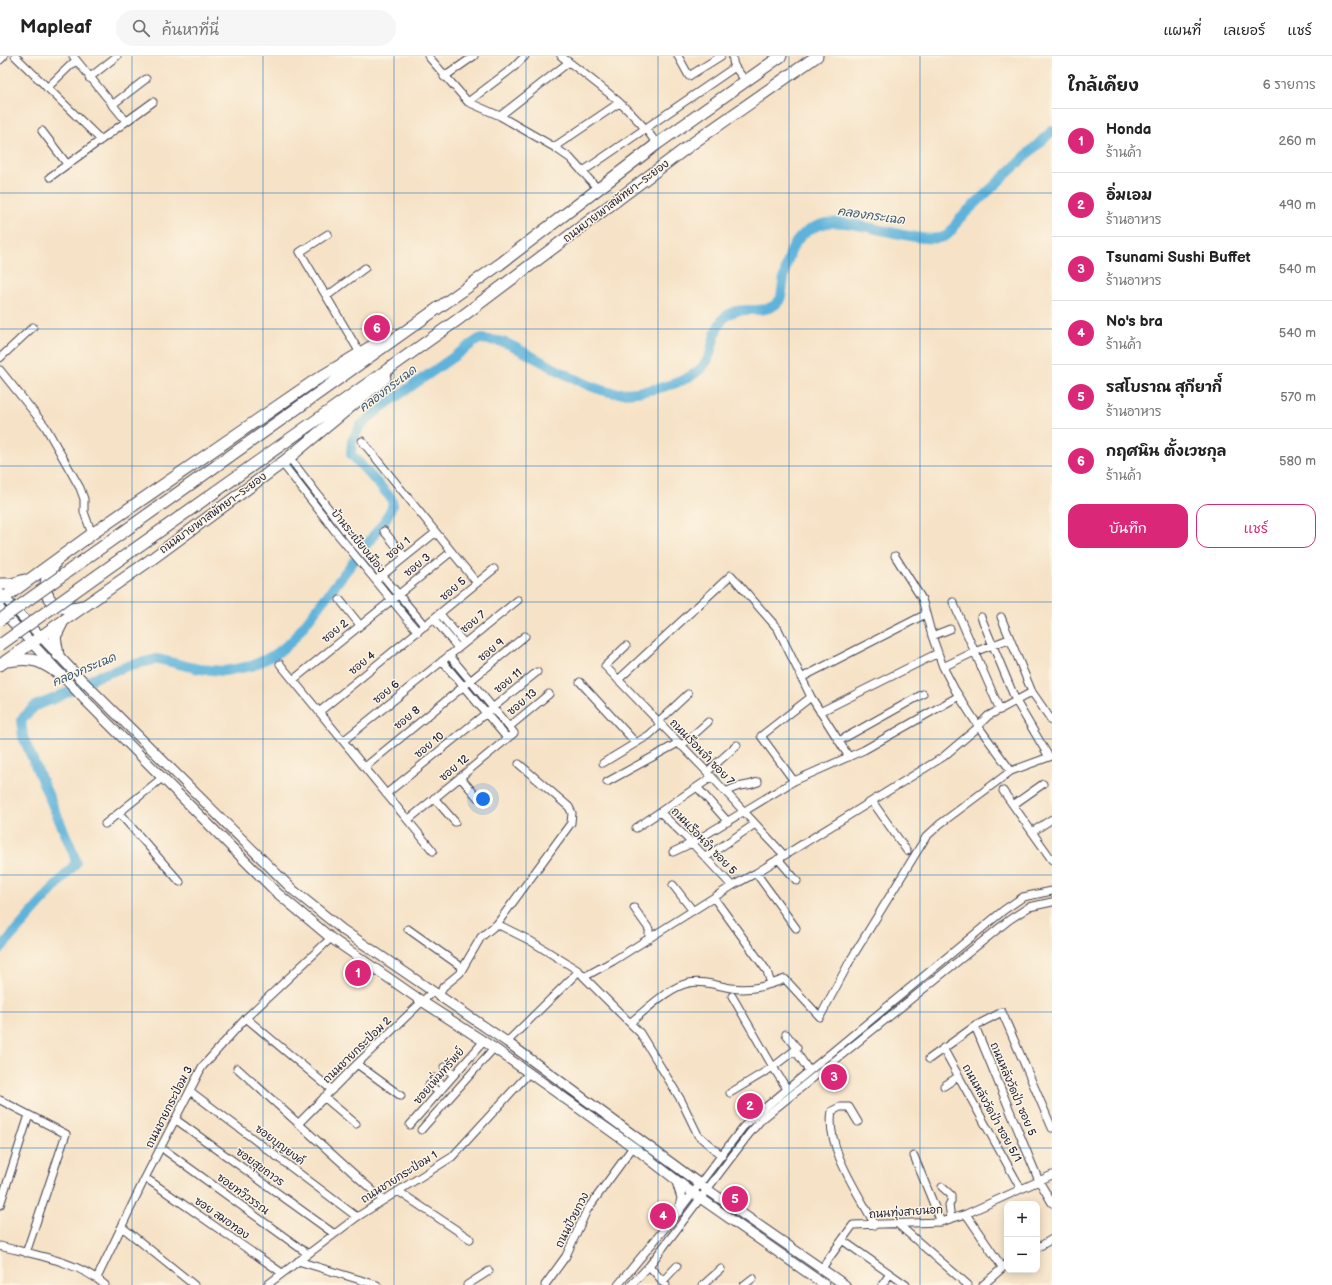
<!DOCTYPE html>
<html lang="th">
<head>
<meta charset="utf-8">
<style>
	:root { --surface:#fff; --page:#f6f6f6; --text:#222; --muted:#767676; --line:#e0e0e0; --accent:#db2777 }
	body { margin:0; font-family:"Balsamiq Sans","Playpen Sans Thai",sans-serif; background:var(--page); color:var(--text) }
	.controls { position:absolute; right:12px; bottom:12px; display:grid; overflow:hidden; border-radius:8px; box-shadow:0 2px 10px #0003 }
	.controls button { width:36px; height:36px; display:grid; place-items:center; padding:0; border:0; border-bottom:1px solid var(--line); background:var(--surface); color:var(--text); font:20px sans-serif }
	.you { position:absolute; left:483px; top:743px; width:14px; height:14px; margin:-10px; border:3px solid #fff; border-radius:50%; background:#1a73e8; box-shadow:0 0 0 6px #1a73e833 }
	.badge { display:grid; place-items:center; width:26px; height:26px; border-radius:50%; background:var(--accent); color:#fff; font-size:13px; font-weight:700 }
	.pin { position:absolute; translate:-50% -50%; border:2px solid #fff; box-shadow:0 1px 4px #0006 }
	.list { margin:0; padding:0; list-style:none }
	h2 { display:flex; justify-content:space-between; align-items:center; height:52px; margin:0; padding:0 16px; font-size:17px }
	h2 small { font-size:13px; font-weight:400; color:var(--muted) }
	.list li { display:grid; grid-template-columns:26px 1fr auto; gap:12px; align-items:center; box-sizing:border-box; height:64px; padding:0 16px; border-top:1px solid var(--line) }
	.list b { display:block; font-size:15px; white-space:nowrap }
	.list p { margin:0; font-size:13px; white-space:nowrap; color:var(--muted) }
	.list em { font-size:13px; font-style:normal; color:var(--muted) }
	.actions { display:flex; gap:8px; padding:12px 16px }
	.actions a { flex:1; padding:9px 0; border:1px solid var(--accent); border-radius:12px; text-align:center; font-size:14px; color:var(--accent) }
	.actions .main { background:var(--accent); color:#fff }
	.icon { flex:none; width:22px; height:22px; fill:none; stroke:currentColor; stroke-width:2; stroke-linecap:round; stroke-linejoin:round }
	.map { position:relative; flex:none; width:1052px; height:1229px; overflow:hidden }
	header { display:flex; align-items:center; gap:24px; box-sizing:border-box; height:56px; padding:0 20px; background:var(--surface); border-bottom:1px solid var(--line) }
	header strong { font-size:19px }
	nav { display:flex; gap:22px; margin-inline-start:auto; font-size:14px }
	.search { width:280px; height:36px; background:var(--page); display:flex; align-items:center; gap:10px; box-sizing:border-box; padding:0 14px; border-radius:22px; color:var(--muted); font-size:15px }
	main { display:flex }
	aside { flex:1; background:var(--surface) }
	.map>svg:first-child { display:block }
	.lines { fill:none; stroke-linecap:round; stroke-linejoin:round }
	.river { stroke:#5eb3da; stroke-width:10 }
	.minor-casing { stroke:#423f50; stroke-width:9 }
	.major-casing { stroke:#423f50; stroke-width:11 }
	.highway-casing { stroke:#423f50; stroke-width:13 }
	.minor { stroke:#fff; stroke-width:7 }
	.major { stroke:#fff; stroke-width:9 }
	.highway { stroke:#fff; stroke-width:11 }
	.highway-bridge-casing { stroke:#423f50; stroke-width:13; stroke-linecap:butt }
	.highway-bridge { stroke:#fff; stroke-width:11 }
	.grid { fill:none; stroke:#1f6fb2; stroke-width:1; stroke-opacity:0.55 }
	.labels { text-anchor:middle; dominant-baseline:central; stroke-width:3; stroke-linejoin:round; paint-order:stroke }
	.street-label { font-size:11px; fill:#22223b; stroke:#fcf5e5 }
	.water-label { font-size:12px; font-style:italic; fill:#375573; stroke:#fcf5e5 }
</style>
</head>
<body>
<header>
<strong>Mapleaf</strong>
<div class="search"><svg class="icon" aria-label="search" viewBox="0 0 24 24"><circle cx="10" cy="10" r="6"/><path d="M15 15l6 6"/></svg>ค้นหาที่นี่</div>
<nav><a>แผนที่</a><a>เลเยอร์</a><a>แชร์</a></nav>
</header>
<main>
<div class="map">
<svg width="1052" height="1229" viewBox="0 0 1052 1229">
	<rect width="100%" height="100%" fill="#fcf5e5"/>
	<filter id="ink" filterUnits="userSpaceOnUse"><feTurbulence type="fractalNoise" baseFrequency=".025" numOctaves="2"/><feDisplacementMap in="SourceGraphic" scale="8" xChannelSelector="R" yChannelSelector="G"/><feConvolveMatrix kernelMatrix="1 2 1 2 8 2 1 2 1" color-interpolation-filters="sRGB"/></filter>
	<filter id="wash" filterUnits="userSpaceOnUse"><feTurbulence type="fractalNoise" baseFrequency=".012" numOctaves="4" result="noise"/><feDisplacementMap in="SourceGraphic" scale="16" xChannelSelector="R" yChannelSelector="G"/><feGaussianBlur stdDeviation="0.9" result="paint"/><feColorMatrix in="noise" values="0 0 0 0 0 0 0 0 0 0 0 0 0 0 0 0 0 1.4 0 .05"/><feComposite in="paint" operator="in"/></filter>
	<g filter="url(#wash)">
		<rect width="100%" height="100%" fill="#f6e2c6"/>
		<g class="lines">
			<path class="river" d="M0,893L76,807L73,796L23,681L21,664L35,650L56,642L96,621L131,609L158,603L199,613L224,615L252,610L276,598L292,585L384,466L393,449L391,442L351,398L352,385L360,370L382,351L479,283C487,284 495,284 503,286C510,288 518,293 524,296C547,308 594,337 618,337C645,337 701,328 710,298C713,287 716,268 726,260C741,247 765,262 779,245C782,241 782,233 783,228C787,199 794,174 827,167C855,162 924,191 946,180C951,177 956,168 959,163L1052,75"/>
		</g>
	</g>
	<g filter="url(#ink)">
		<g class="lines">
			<defs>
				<path id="minor" d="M15,0L101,84
					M73,0L126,65
					M428,0L468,46L500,60L554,91L570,102L598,133
					M561,0C595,26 633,53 657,88
					M678,0L689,20L721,0
					M733,0C731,10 740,17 746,25
					M0,4L4,0
					M444,21L474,0
					M89,22L117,0
					M47,32L76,4
					M468,46L514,11L525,0
					M112,49L146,23
					M500,60L569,6
					M42,75L67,108
					M554,91L619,47
					M582,116L735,11
					M50,121L153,46
					M328,178L300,196L360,297
					M327,240L365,212
					M0,302L33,271
					M0,314L45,370L80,432L84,443V456L92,478
					M362,385L477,527
					M289,401L351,482L425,570
					M282,407L339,480L418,576
					M384,475L405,501
					M895,500L922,543L932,580L943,611L955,634L977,668
					M379,522L435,477
					M340,544L360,569
					M953,546L1000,654
					M440,558L464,587
					M981,561L1016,645L1049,701
					M1001,561L1032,636L1052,665
					M434,563L458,592
					M932,580L950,573
					M626,590L605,610L712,721L784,799
					M442,605L507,682
					M280,608L433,795
					M943,611L974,596L1009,583
					M801,622L926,558
					M293,624L451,496
					M618,624L731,519L778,573L811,641L849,701
					M580,626L636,687
					M319,656L494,513
					M820,656L938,597
					M658,666L688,638
					M980,668L988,660L1032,636
					M509,671L549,638
					M981,674L1011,715
					M343,685L518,544
					M839,685L923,638
					M681,690L708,666
					M603,707L649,679L660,669
					M365,711L525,580
					M707,716L737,689
					M460,721L478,742
					M794,725L761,680L811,641
					M607,726L678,687
					M698,732L728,766
					M1003,735L1052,804
					M726,736C740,727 744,732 758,726
					M386,738L537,616
					M434,742L455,766
					M872,745L907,795
					M1013,749L1043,728
					M660,756L692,787L732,830
					M119,757L180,826
					M408,764L514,677L449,599
					M105,768L162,722
					M636,772L712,721
					M1032,776L1052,763
					M673,796L692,787L794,725L864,694L959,640
					M706,801L755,768
					M778,803L797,825
					M756,817L796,872
					M673,829L693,855
					M714,842L767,915L771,928
					M634,852L649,873V883
					M497,868L571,767L572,757L569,751L519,708
					M408,873L463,912
					M584,921L613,905L732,830L756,817L872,745L943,701L976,673
					M732,940L773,1011L787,1033
					M439,941L443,931L460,917L481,881L497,868L529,884L579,915L584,921L640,977L681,1044L698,1079L722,1100
					M246,962L332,1034
					M631,966C646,954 670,930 689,927C703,924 718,930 731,932C750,935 767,930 785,923L820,961L851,903L926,781L940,768L1011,715L1052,700
					M975,970L1039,1125L1052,1147
					M786,978L797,992L795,994
					M507,986L579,915
					M943,992L1021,1133
					M929,1003L975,970L1002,956L1052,1072
					M357,1008L401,1040
					M444,1011L454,1019
					M237,1012L383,1144
					M434,1022L444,1030
					M429,1029L439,1036
					M944,1030L959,1020
					M190,1035L357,1161
					M730,1037L773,1011L795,994L809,1015
					M324,1041L356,1068
					M0,1044L66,1078L26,1197
					M175,1063L333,1177
					M858,1066L849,1051H840L832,1055C825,1091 859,1138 875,1169
					M298,1068L357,1008L432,936
					M410,1069L484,985
					M421,1074L494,992
					M166,1095L308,1198
					M914,1100L941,1166
					M150,1125L282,1217
					M942,1131L951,1139V1145L949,1149L951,1163
					M398,1135L470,1183
					M0,1149L29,1059
					M966,1158L1002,1211
					M899,1169L968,1229
					M122,1171L194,1229
					M842,1184L906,1229
					M0,1190C35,1199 77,1205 105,1229
					M1037,1192L1052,1183
					M298,1205L377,1229
					M649,1210L666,1229
					M822,1212L853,1169L941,1166L966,1158L1052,1119
					M97,1222L145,1122L202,1011L246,962L331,882
					M662,1226L677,1210
					M267,1229L357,1161L452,1101L529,1017
					M467,1229L489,1215
					M545,1229L566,1200L587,1154L633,1091
					M618,1229L679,1155L743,1071L756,1059L1004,854L1023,841L1052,835
					M631,1229L649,1210L749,1078L761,1064L1009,864L1029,851L1052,846
					M703,1229L721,1213
					M744,1229L753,1222
					M882,1229L890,1218
					M983,1229L1007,1208"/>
				<path id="major" d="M0,537L76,618L293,834L343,874L507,986L708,1134L845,1229
					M0,553L83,642L276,836L331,882L423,946L494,992L636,1093L693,1137L825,1229
					M677,1126L682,1142L679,1155"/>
				<path id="highway" d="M88,501L500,208L657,88L781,0
					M54,509C35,535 51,559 82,550
					M98,519L456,265L693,87L817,0
					M0,528H12L25,524
					M0,545L92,478L314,325L377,287
					M58,599L55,581L62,567
					M7,605C35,600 43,606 65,622
					M0,609L149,505L286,404L385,322"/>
			</defs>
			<use href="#minor" class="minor-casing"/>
			<use href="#major" class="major-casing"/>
			<use href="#highway" class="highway-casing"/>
			<use href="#minor" class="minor"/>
			<use href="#major" class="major"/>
			<use href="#highway" class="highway"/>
			<defs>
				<path id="highway-bridge" d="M0,564L88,501
					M0,589L98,519"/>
			</defs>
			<use href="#highway-bridge" class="highway-bridge-casing"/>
			<use href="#highway-bridge" class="highway-bridge"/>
		</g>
	</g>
	<path class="grid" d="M132,0V1229M263,0V1229M394,0V1229M526,0V1229M658,0V1229M789,0V1229M920,0V1229M0,137H1052M0,273H1052M0,410H1052M0,546H1052M0,683H1052M0,819H1052M0,956H1052M0,1092H1052"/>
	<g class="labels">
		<g class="street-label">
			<text transform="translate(616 145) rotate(-37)">ถนนบายพาสพัทยา–ระยอง</text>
			<text transform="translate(213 457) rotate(-36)">ถนนบายพาสพัทยา–ระยอง</text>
			<text transform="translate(358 485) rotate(51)">บ้านระเบียงเมือง</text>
			<text transform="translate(398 492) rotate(-39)">ซอย 1</text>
			<text transform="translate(417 509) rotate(-39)">ซอย 3</text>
			<text transform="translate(453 533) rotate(-40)">ซอย 5</text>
			<text transform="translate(473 566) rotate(-39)">ซอย 7</text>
			<text transform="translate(335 575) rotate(-39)">ซอย 2</text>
			<text transform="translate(491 594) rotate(-39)">ซอย 9</text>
			<text transform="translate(362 607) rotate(-39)">ซอย 4</text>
			<text transform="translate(508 625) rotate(-39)">ซอย 11</text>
			<text transform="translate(386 636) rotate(-39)">ซอย 6</text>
			<text transform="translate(522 646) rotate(-40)">ซอย 13</text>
			<text transform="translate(407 662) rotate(-39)">ซอย 8</text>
			<text transform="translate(429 689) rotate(-39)">ซอย 10</text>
			<text transform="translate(702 696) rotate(46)">ถนนเรือนจำ ซอย 7</text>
			<text transform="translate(454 712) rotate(-40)">ซอย 12</text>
			<text transform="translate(704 785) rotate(46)">ถนนเรือนจำ ซอย 5</text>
			<text transform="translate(357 994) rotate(-44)">ถนนชายกระป่อม 2</text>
			<text transform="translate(439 1020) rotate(-49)">ซอยเพิ่มทรัพย์</text>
			<text transform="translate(1013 1033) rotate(67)">ถนนหลังวัดป่า ซอย 5</text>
			<text transform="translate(169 1051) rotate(-63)">ถนนชายกระป่อม 3</text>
			<text transform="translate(992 1057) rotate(61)">ถนนหลังวัดป่า ซอย 5/1</text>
			<text transform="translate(280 1089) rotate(37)">ซอยบุญยงค์</text>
			<text transform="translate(260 1111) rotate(36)">ซอยสุขถาวร</text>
			<text transform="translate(399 1121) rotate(-32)">ถนนชายกระป่อม 1</text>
			<text transform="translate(243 1138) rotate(36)">ซอยทวีวรรณ</text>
			<text transform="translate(906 1156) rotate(-4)">ถนนทุ่งสายนอก</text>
			<text transform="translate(222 1162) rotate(35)">ซอย สมอทอง</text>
			<text transform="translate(572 1164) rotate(-63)">ถนนป้วยกวง</text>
		</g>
		<g class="water-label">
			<text transform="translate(871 160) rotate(8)">คลองกระเฉด</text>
			<text transform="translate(388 333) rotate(-37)">คลองกระเฉด</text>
			<text transform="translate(84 614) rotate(-23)">คลองกระเฉด</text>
		</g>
	</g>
</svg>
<div class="controls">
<button>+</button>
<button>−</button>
</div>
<div class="you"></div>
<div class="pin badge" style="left:358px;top:917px">1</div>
<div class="pin badge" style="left:750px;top:1050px">2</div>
<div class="pin badge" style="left:834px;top:1021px">3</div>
<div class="pin badge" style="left:663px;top:1160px">4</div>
<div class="pin badge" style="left:735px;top:1143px">5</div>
<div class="pin badge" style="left:377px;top:272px">6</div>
</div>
<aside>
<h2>ใกล้เคียง<small>6 รายการ</small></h2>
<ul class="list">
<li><span class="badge">1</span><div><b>Honda</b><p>ร้านค้า</p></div><em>260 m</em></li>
<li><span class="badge">2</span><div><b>อิ่มเอม</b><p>ร้านอาหาร</p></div><em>490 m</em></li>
<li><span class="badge">3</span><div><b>Tsunami Sushi Buffet</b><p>ร้านอาหาร</p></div><em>540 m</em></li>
<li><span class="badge">4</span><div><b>No's bra</b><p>ร้านค้า</p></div><em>540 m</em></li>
<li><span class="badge">5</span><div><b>รสโบราณ สุกียากี์</b><p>ร้านอาหาร</p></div><em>570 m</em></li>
<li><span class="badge">6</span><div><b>กฤศนิน ตั้งเวชกุล</b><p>ร้านค้า</p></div><em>580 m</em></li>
</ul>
<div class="actions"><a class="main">บันทึก</a><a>แชร์</a></div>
</aside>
</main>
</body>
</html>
